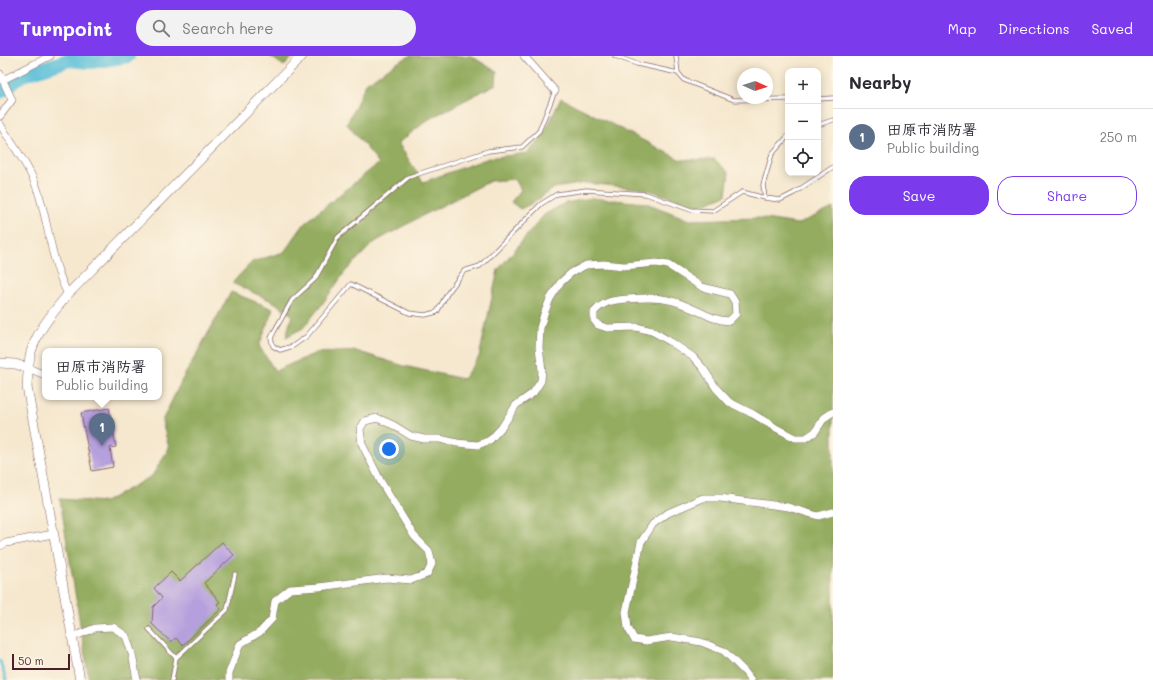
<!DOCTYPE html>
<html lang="en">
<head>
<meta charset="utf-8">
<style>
	:root { --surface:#fff; --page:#f2f2f3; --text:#2b2b33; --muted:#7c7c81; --line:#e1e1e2; --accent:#7c3aed }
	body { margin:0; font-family:Mali,"Klee One",sans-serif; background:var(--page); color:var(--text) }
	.controls { position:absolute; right:12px; top:12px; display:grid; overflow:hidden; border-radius:8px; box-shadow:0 2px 10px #0003 }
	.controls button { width:36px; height:36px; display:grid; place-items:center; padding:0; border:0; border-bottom:1px solid var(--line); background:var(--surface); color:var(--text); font:20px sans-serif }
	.compass { position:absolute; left:737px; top:12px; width:36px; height:36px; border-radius:50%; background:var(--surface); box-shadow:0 2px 10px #0003; rotate:93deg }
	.scale { position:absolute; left:12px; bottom:10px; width:58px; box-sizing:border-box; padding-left:4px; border:2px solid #4a1f2b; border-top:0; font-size:11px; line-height:14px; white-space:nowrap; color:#4a1f2b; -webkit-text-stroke:3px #fcf5e5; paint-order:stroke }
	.you { position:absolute; left:389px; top:393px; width:14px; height:14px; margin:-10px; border:3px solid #fff; border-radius:50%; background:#1a73e8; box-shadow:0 0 0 6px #1a73e833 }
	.badge { display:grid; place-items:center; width:26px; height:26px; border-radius:50%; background:var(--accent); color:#fff; font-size:13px; font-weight:700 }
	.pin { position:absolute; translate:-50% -33px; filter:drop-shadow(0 1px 2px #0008) }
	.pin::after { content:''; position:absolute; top:21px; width:14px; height:12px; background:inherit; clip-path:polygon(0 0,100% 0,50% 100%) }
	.popup { position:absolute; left:42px; top:292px; width:120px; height:52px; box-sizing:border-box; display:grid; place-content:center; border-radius:8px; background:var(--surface); filter:drop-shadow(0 1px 3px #0005); font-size:13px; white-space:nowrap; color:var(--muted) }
	.popup b { font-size:15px; color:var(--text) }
	.popup::after { content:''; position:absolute; left:50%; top:100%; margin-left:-8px; border:8px solid transparent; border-top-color:var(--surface) }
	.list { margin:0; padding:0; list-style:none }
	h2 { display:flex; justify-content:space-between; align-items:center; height:52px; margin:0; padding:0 16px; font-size:17px }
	h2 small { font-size:13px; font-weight:400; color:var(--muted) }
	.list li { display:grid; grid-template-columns:26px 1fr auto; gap:12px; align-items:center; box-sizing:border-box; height:56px; padding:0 16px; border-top:1px solid var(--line) }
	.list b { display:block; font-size:15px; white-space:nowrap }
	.list p { margin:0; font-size:13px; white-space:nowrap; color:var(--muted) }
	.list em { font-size:13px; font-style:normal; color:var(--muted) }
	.actions { display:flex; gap:8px; padding:12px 16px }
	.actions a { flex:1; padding:9px 0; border:1px solid var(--accent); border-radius:16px; text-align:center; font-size:14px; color:var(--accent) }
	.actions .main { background:var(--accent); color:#fff }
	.icon { flex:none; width:22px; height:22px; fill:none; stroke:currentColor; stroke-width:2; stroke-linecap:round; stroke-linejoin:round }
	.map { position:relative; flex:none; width:833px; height:624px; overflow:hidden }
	header { display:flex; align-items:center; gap:24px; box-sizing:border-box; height:56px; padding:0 20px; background:var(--accent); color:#fff }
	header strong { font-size:19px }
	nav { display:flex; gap:22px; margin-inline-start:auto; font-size:14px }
	.search { width:280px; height:36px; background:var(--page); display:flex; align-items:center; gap:10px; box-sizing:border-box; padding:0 14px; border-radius:22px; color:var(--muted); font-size:15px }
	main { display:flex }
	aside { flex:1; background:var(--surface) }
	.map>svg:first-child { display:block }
	.forest { fill:#93ac5e; stroke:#6e6644 }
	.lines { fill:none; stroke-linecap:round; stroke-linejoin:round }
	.stream { stroke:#5abfd8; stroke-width:2.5 }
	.river { stroke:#5abfd8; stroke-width:14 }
	.building { fill:#b59fdd }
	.service-casing { stroke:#866564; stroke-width:5 }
	.minor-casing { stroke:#866564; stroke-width:8 }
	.tertiary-casing { stroke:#866564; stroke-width:10 }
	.service { stroke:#fff; stroke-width:3.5 }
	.minor { stroke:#fff; stroke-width:7 }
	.tertiary { stroke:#fff; stroke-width:9 }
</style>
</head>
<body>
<header>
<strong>Turnpoint</strong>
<div class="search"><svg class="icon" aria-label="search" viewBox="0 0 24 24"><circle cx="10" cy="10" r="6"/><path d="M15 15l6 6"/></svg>Search here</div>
<nav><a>Map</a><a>Directions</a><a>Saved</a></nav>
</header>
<main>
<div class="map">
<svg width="833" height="624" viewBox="0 0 833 624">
	<rect width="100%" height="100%" fill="#fcf5e5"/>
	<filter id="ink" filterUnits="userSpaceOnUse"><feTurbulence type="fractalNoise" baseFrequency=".025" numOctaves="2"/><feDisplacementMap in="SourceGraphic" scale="8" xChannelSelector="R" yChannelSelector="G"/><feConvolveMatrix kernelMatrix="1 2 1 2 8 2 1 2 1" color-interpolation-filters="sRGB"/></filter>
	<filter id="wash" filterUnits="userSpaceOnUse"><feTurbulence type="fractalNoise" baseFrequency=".012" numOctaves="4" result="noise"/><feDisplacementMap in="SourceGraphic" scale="16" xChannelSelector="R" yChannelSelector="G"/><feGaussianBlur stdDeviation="0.9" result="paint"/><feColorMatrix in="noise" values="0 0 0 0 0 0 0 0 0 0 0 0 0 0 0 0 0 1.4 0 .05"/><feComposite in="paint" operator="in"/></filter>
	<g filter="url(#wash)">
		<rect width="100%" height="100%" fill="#f6e8cf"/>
		<path class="forest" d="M270,0H294L284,10Z
			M410,0H471L497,16L496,28L429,63L398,87L423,126L489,102L528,97L544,78L561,42L681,104L714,103L729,117L726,139L699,150L645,133L586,127L554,132L535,146L520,153L511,146L521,134L515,123L490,125L420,161L373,187L345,216L320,251L303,272L286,281L292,259L274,246L232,227L252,206L284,196L305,167L379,107L347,68L366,27L395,8Z
			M592,142L646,147L690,164L758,162L798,168L833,152V624H89L60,443L105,446L152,420L169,392L162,365L182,324L231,236L273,253L259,290L275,315L316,297L356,295L404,310L463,323L479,301L498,214L544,159L565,147Z"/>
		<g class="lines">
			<path class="stream" d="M0,605L6,624"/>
			<path class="river" d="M0,36L22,19L69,4L91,6L128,0"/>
		</g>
		<g id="blocks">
			<path class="building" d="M109,352L116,391L110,392L113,411L92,415L81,357Z
				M222,486L234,499L204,527L220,546L217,548L221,553L183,589L176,582L171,586L152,568L153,551L162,542L154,532L171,516L180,525Z"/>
		</g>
	</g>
	<g filter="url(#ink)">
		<use href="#blocks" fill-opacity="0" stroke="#866564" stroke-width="1"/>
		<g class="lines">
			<defs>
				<path id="service" d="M615,0L637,8L678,17
					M676,0L678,17L684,24L734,44L788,43
					M555,35L539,75L522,91L488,95L409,121L338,181L315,223L292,244L275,274L271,282L273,290L280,294L293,290L307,280L351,228L409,257L425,259L437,256L447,238L464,215L480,210L541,148L557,138L586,134L646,138L691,154L713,155L742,136L765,142
					M818,43L833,42
					M818,69L833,64
					M788,80L772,98L763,129L765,142L780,144L794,137L833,111
					M149,573L176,602L172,624
					M176,602L227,554L235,518"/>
				<path id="minor" d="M524,0L555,35
					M0,18L12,44L0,60
					M3,24L50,0
					M0,68C13,90 30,111 38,135C49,169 51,207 68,238
					M28,312L45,319
					M0,490L6,487L53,478
					M73,581L95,572L113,571L126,580L132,598L137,624
					M229,624V617L240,588L260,576L272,563L275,545L290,533L319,531L387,522L411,524L427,518L432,508L429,495L414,480L381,426L362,388L360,373L365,365L377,362L393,369L411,380L424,383H440L457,387L478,389L490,384L502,371L516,349L533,337L541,325L542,314L539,292L540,272L544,258L550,243L560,227L571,217L586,209L604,208L624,210L656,207L668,209L702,231L730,238L735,246L736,258L729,265C713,264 706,258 691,252C668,241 653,241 628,243C613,244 604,245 594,256V264L598,269L607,272L636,271L652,275L671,286L693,301L703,312L716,332L729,346L753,358L776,372L795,382H806L815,376L824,362L833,356
					M751,624L745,616L724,595L701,586L672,581L646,585L634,583L628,572L626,556L641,486L653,468L668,457L703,442H720L788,451L818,460L833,456"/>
				<path id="tertiary" d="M0,307L15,308L28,312
					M80,624L27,331C28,320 28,307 31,296C38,273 53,257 68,238L302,0"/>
			</defs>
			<use href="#service" class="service-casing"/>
			<use href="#minor" class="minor-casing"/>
			<use href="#tertiary" class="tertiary-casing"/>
			<use href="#service" class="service"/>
			<use href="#minor" class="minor"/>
			<use href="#tertiary" class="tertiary"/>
		</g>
	</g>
</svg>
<div class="controls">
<button>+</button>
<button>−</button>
<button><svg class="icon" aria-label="locate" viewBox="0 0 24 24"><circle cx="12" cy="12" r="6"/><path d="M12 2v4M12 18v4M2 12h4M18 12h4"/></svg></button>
</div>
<svg class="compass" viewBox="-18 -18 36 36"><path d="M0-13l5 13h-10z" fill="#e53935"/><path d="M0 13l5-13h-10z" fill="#7c7c81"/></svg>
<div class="scale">50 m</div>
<div class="you"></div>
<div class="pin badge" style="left:102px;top:390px;background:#5c6f8a">1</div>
<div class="popup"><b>田原市消防署</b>Public building</div>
</div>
<aside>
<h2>Nearby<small></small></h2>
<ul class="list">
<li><span class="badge" style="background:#5c6f8a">1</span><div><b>田原市消防署</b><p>Public building</p></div><em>250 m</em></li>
</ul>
<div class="actions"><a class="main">Save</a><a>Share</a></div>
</aside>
</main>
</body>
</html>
